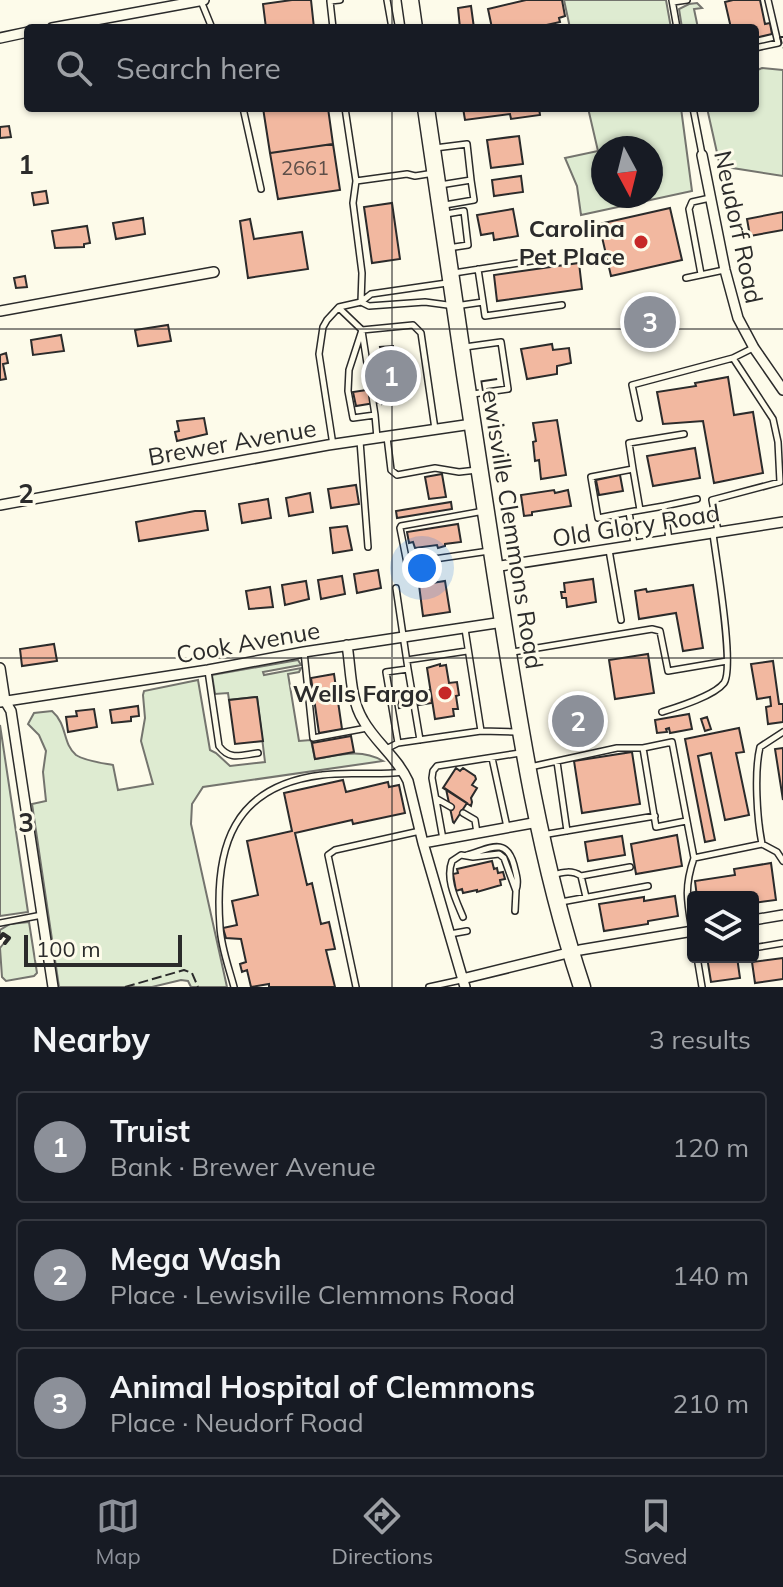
<!DOCTYPE html>
<html lang="en">
<head>
<meta charset="utf-8">
<style>
	:root { --surface:#171b24; --page:#242831; --text:#f1f3f6; --muted:#9ea1a6; --line:#363941; --accent:#8c9099 }
	body { margin:0; font-family:Mulish,sans-serif; background:var(--page); color:var(--text) }
	.controls { position:absolute; right:24px; bottom:24px; display:grid; overflow:hidden; border-radius:8px; box-shadow:0 2px 6px #0004 }
	.controls button { width:72px; height:72px; display:grid; place-items:center; padding:0; border:0; border-bottom:2px solid var(--line); background:var(--surface); color:var(--text); font:40px sans-serif }
	.compass { position:absolute; left:591px; top:136px; width:72px; height:72px; border-radius:50%; background:var(--surface); box-shadow:0 2px 6px #0004; rotate:173deg }
	.scale { position:absolute; left:24px; bottom:20px; width:158px; box-sizing:border-box; padding-left:8px; border:4px solid #2b2b2b; border-top:0; font-size:22px; line-height:28px; white-space:nowrap; color:#2b2b2b; -webkit-text-stroke:6px #fdfbea; paint-order:stroke }
	.you { position:absolute; left:422px; top:568px; width:28px; height:28px; margin:-20px; border:6px solid #fff; border-radius:50%; background:#1a73e8; box-shadow:0 0 0 12px #1a73e833 }
	.badge { display:grid; place-items:center; width:52px; height:52px; border-radius:50%; background:var(--accent); color:#fff; font-size:26px; font-weight:700 }
	.pin { position:absolute; translate:-50% -50%; border:4px solid #fff; box-shadow:0 2px 8px #0006 }
	.list { margin:0; padding:0; list-style:none }
	h2 { display:flex; justify-content:space-between; align-items:center; height:104px; margin:0; padding:0 32px; font-size:34px }
	h2 small { font-size:26px; font-weight:400; color:var(--muted) }
	.list li { display:grid; grid-template-columns:52px 1fr auto; gap:24px; align-items:center; box-sizing:border-box; height:112px; margin:0 16px 16px; padding:0 16px; border:2px solid var(--line); border-radius:8px }
	.list b { display:block; font-size:30px; white-space:nowrap }
	.list p { margin:0; font-size:26px; white-space:nowrap; color:var(--muted) }
	.list em { font-size:26px; font-style:normal; color:var(--muted) }
	.icon { flex:none; width:44px; height:44px; fill:none; stroke:currentColor; stroke-width:2; stroke-linecap:round; stroke-linejoin:round }
	.map { position:relative; flex:none; width:783px; height:987px; overflow:hidden }
	.search { position:absolute; background:var(--surface); box-shadow:0 2px 6px #0004; left:24px; right:24px; top:24px; height:88px; display:flex; align-items:center; gap:20px; box-sizing:border-box; padding:0 28px; border-radius:8px; color:var(--muted); font-size:30px }
	.sheet { height:488px; background:var(--surface) }
	nav { display:flex; justify-content:space-around; align-items:center; box-sizing:border-box; height:112px; border-top:2px solid var(--line); background:var(--surface); font-size:22px; color:var(--muted) }
	nav a { display:grid; justify-items:center; gap:4px }
	nav .on { color:var(--accent) }
	.map>svg:first-child { display:block }
	.green { fill:#deebd1; stroke:#74746e; stroke-width:2; fill-rule:evenodd }
	.building { fill:#f2b8a0; stroke:#2b2b2b; stroke-width:2 }
	.lines { fill:none; stroke-linecap:round; stroke-linejoin:round }
	.lane-casing { stroke:#2b2b2b; stroke-width:8 }
	.street-casing { stroke:#2b2b2b; stroke-width:12 }
	.primary-casing { stroke:#2b2b2b; stroke-width:19 }
	.lane { stroke:#fdfbea; stroke-width:5 }
	.street { stroke:#fdfbea; stroke-width:9 }
	.primary { stroke:#fdfbea; stroke-width:16 }
	.fence { stroke:#2b2b2b; stroke-width:2; stroke-dasharray:10 4; stroke-linecap:butt }
	.wall { stroke:#2b2b2b; stroke-width:4 }
	.grid { fill:none; stroke:#2b2b2b; stroke-width:2; stroke-opacity:0.55 }
	.poi-dot { fill:#c62828; stroke:#fdfbea; stroke-width:3 }
	.labels { text-anchor:middle; dominant-baseline:central; stroke-width:6; stroke-linejoin:round; paint-order:stroke }
	.number-label { font-size:20px; fill:#5d4e48 }
	.street-label { font-size:24px; fill:#2b2b2b; stroke:#fdfbea }
	.poi-label { font-size:24px; font-weight:bold; fill:#2b2b2b; stroke:#fdfbea; text-anchor:end }
	.grid-label { font-size:26px; text-anchor:middle; font-weight:bold; fill:#2b2b2b; stroke:#fdfbea; stroke-width:6; stroke-linejoin:round; paint-order:stroke }
</style>
</head>
<body>
<div class="map">
<svg width="783" height="987" viewBox="0 0 783 987">
	<rect width="100%" height="100%" fill="#fdfbea"/>
	<path class="green" d="M564,0H666L671,28H570Z
		M697,3L702,8L694,9L698,28H682L679,9L689,4Z
		M762,68L783,70V176L720,166L707,108H755V71Z
		M588,108H681L692,191L581,215L577,186L565,158L598,151ZM603,148H651V196H603Z
		M298,660L301,665L263,672L264,675L301,668L299,672L288,674L299,741L311,740L315,759C339,755 361,748 383,761L203,787L192,804L191,824L227,987H191L188,981L181,980L152,987H59L32,804L46,801L43,772L46,751L39,735L28,724L34,713L52,711C68,725 62,743 76,755C85,761 102,763 113,765L118,790L153,784L141,741L145,718L143,695L144,691L198,680L210,750L216,753L230,766L265,762L257,697L229,700L228,693L215,694L212,675Z
		M0,725L28,912L0,916Z
		M29,922L37,973L34,976L6,981L2,977L0,948L8,938L3,934L0,938V930L10,924Z"/>
	<path class="building" d="M292,0H311L314,28H266L263,4Z
		M526,0H562L565,16L559,18L560,22L533,28H492L488,9Z
		M733,0H760L765,24L770,23L772,34L755,38V28H731L725,2Z
		M471,6L474,28H460L458,8Z
		M263,108H328L333,144L270,153Z
		M463,108H539L540,115L511,119L510,114L465,120Z
		M9,126L11,137L0,138V127Z
		M519,136L523,164L491,168L487,140Z
		M333,144L340,190L278,199L270,153Z
		M521,176L523,192L494,196L492,180Z
		M46,191L48,203L34,205L32,193Z
		M392,203L400,259L372,263L364,207Z
		M670,208L682,260L611,276L599,224Z
		M513,209L518,236L494,240L493,233L481,235L477,215Z
		M783,212V230L750,236L747,219Z
		M143,218L145,234L116,239L113,223Z
		M250,219L254,239L302,232L308,269L248,278L240,221Z
		M87,226L90,243L84,244V247L55,248L52,231Z
		M579,263L582,289L497,301L494,275Z
		M25,276L27,287L16,288L14,278Z
		M666,300L668,307L672,306L676,321L671,322L673,329L656,333L657,338L632,343L625,309Z
		M168,325L171,341L138,346L135,330Z
		M61,335L64,351L33,355L31,340Z
		M552,344L553,350L569,348L571,363L557,366V374L527,379L521,349Z
		M393,346V349H399L400,355L405,354L406,363L402,364L407,400L382,404L375,352L381,351L380,347Z
		M6,353L8,363L3,364L6,379L0,380V355Z
		M728,377L734,415L753,412L763,473L714,483L703,421L663,424L657,392L696,386L695,383Z
		M380,388L381,402L356,406L353,392Z
		M204,418L207,434L177,441L175,432L179,431L177,421Z
		M557,420L566,475L541,479L539,460L535,461L533,442L536,441L533,423Z
		M695,448L700,478L653,486L647,456Z
		M442,474L446,497L429,499L425,477Z
		M620,475L623,491L599,495L596,480Z
		M356,485L359,504L331,508L328,489Z
		M554,490L555,493L568,490L571,506L532,512V515L524,516L521,495Z
		M310,493L313,512L289,516L286,498Z
		M268,499L271,518L242,523L239,504Z
		M451,502L452,509L397,518L396,511Z
		M195,511H205L208,530L139,541L136,522Z
		M458,524L461,542L445,544V546L438,548L437,545L415,548L413,542L409,543L407,532Z
		M347,526L352,550L333,553L330,528Z
		M378,570L381,588L357,593L354,574Z
		M342,576L345,594L321,599L318,580Z
		M593,579L596,602L567,607L566,598H562L561,592H565L564,583Z
		M306,581L309,599L285,605L282,585Z
		M445,581L450,612L423,616L419,585Z
		M693,585L703,648L683,651L676,613L639,619L635,591L646,589L647,592Z
		M270,587L273,607L249,609L246,591Z
		M54,644L57,661L22,666L20,649Z
		M648,654L654,693L615,699L609,660Z
		M773,661L779,704H783V722L768,724L766,707L771,706L770,697L757,699L751,664Z
		M440,664V666L446,665L449,683L457,682L459,695L456,696L458,709H453L454,716L435,719L427,668Z
		M334,674L342,729L319,733L311,678Z
		M430,690L432,703L399,708L397,695Z
		M257,697L263,741L235,744L229,700Z
		M138,706L139,716L131,717V721L112,723L110,710Z
		M589,708L592,729L567,734L564,712Z
		M94,709L97,727L68,732L66,717L77,716L76,711Z
		M689,714L692,729L670,733L669,728L666,729L667,732L657,733L655,720Z
		M707,717L711,729L705,731L701,719Z
		M739,728L744,752L736,753L749,815L725,820L711,753L698,756L715,840L705,842L685,739Z
		M351,736L354,752L315,759L312,743Z
		M783,748V800L775,749Z
		M632,752L640,804L582,813L574,761Z
		M456,768L460,771L463,768L475,776L476,779L472,785L477,788L471,798L472,802L471,806L443,788Z
		M343,780L346,792L388,782L389,787L399,785L405,813L353,824L352,820L295,833L307,885L312,883L321,924L329,922L335,949L326,950L335,987H269V984L251,987L247,970L242,972L240,964L246,962L241,939L226,938L223,928L237,925L232,901L258,895L247,841L292,831L284,793Z
		M446,789L467,803L454,823L453,822Z
		M677,835L682,866L636,874L631,844Z
		M622,836L625,855L588,861L585,842Z
		M492,861L494,869L497,868L498,873L503,872L505,879L500,880L501,885L477,892V890L463,893L462,889L456,891L453,874L458,873L457,869Z
		M771,863L776,900L753,903V897H697L695,881L735,875L734,869Z
		M675,896L678,916L648,921V924L604,931L599,904L644,897V901Z
		M707,957H737L740,978L711,982Z
		M783,958V979L755,983L752,962Z"/>
	<g class="lines">
		<defs>
			<path id="lane" d="M387,0L392,28
				M672,0L677,28
				M201,1L212,28
				M673,2L687,0
				M333,28L330,1L340,0
				M755,48L778,43L768,0
				M243,108L261,189
				M345,108L356,181L407,174L415,176L434,173
				M693,108L702,154
				M435,148L467,144L471,180
				M356,181L353,203L362,273L361,302
				M440,185L471,180L474,200L445,205
				M446,214L464,211L468,245L448,248
				M454,273L544,259
				M701,274L689,209L692,202L710,198
				M686,278L724,270
				M361,302L369,306L425,302L455,306L483,302L478,269
				M483,302L485,316L562,305
				M339,308L362,330L413,325L421,333L435,429
				M362,330L349,370L348,391L353,418L375,415L377,438
				M362,331L375,415
				M465,347L501,342L508,389L473,394
				M639,418L632,385L733,358L753,348
				M387,437L391,470L397,475L435,468L459,472L477,470
				M360,441L368,547
				M333,445L319,354L323,327L327,320L339,307L361,302L371,294L447,283
				M633,469L640,510
				M664,506L697,499
				M484,511L401,526L400,528L407,563L489,551
				M629,512L598,518L591,477L633,469L629,443L684,434
				M718,531L712,500L780,482L778,442L773,419L733,358
				M634,544L629,512L664,506L669,539
				M609,550L621,620
				M396,588L408,669L386,672L398,743
				M465,629L481,731
				M304,652L313,738L367,728
				M513,652L652,629L660,631L668,671L727,661
				M407,660L467,651
				M408,669L420,740
				M208,671L219,746C230,761 241,755 258,753
				M662,712C678,707 714,696 724,683C735,668 716,558 713,534
				M783,732L760,747C754,772 757,819 762,844L777,852L783,861
				M386,749L398,743L481,731L516,732
				M492,758L507,827
				M557,762L567,831
				M530,767L617,748H643
				M437,799L451,807
				M463,813L475,820L477,833
				M686,821L656,827L643,748L672,742L694,858C684,887 687,901 692,930
				M542,835L655,816
				M443,839L432,778L433,771L437,766L520,753
				M467,855C489,849 506,836 514,865C516,874 519,881 516,890
				M694,858L762,844
				M553,875C563,872 572,870 581,876L586,897
				M581,876L630,867
				M561,902L648,886
				M463,917C456,900 445,879 452,861L461,855L473,857L499,854L504,858L516,891L515,911
				M0,923L42,915
				M450,934L467,931
				M753,948L783,943
				M697,957L702,987
				M234,987C229,968 221,947 220,927C214,847 233,786 322,775C349,771 375,776 402,772
				M356,987L328,855L335,850L420,831
				M429,987L461,980"/>
			<path id="street" d="M52,28L204,0
				M0,38L28,32
				M702,155L725,270L738,318L754,348L783,390
				M0,311L214,272
				M0,505L328,445L472,424
				M494,567L783,522
				M347,645C351,669 350,699 363,720C375,742 397,757 408,781L423,843L465,987
				M0,668L5,701L11,711L53,987
				M0,702L208,670L304,652L503,622
				M423,843L538,822
				M753,920L783,915
				M462,979L580,950L693,931"/>
			<path id="primary" d="M410,0L414,28
				M426,108C448,262 471,417 495,571C517,711 537,852 582,987"/>
		</defs>
		<use href="#lane" class="lane-casing"/>
		<use href="#street" class="street-casing"/>
		<use href="#primary" class="primary-casing"/>
		<use href="#lane" class="lane"/>
		<use href="#street" class="street"/>
		<use href="#primary" class="primary"/>
		<path class="fence" d="M783,37H780L783,48
			M125,987L184,970L192,973L198,987"/>
		<path class="wall" d="M0,938L3,934L9,938L5,943"/>
	</g>
	<path class="grid" d="M392,0V28M392,108V987M0,329H783M0,658H783"/>
	<g class="poi-dot">
		<circle cx="641" cy="242" r="8"/>
		<circle cx="445" cy="693" r="8"/>
	</g>
	<g class="labels">
		<g class="number-label">
			<text x="305" y="167">2661</text>
		</g>
		<g class="street-label">
			<text transform="translate(739 227) rotate(78)">Neudorf Road</text>
			<text transform="translate(232 442) rotate(-10)">Brewer Avenue</text>
			<text transform="translate(512 523) rotate(81)">Lewisville Clemmons Road</text>
			<text transform="translate(636 525) rotate(-9)">Old Glory Road</text>
			<text transform="translate(248 642) rotate(-10)">Cook Avenue</text>
		</g>
		<g class="poi-label">
			<text x="625" y="228">Carolina<tspan x="625" dy="28">Pet Place</tspan></text>
			<text x="429" y="693">Wells Fargo</text>
		</g>
	</g>
	<g class="grid-label">
		<text x="26" y="174">1</text>
		<text x="26" y="503">2</text>
		<text x="26" y="832">3</text>
	</g>
</svg>
<div class="controls">
<button><svg class="icon" aria-label="layers" viewBox="0 0 24 24"><path d="M12 4l9 5-9 5-9-5zM3 14l9 5 9-5"/></svg></button>
</div>
<svg class="compass" viewBox="-18 -18 36 36"><path d="M0-13l5 13h-10z" fill="#e53935"/><path d="M0 13l5-13h-10z" fill="#9ea1a6"/></svg>
<div class="scale">100 m</div>
<div class="you"></div>
<div class="pin badge" style="left:391px;top:376px">1</div>
<div class="pin badge" style="left:578px;top:721px">2</div>
<div class="pin badge" style="left:650px;top:322px">3</div>
<div class="search"><svg class="icon" aria-label="search" viewBox="0 0 24 24"><circle cx="10" cy="10" r="6"/><path d="M15 15l6 6"/></svg>Search here</div>
</div>
<section class="sheet">
<h2>Nearby<small>3 results</small></h2>
<ul class="list">
<li><span class="badge">1</span><div><b>Truist</b><p>Bank · Brewer Avenue</p></div><em>120 m</em></li>
<li><span class="badge">2</span><div><b>Mega Wash</b><p>Place · Lewisville Clemmons Road</p></div><em>140 m</em></li>
<li><span class="badge">3</span><div><b>Animal Hospital of Clemmons</b><p>Place · Neudorf Road</p></div><em>210 m</em></li>
</ul>
</section>
<nav>
<a class="on"><svg class="icon" aria-label="map" viewBox="0 0 24 24"><path d="M3 6l6-2 6 2 6-2v14l-6 2-6-2-6 2zM9 4v14M15 6v14"/></svg>Map</a>
<a><svg class="icon" aria-label="directions" viewBox="0 0 24 24"><path d="M12 3l9 9-9 9-9-9zM9 14v-3h6M13 9l2 2-2 2"/></svg>Directions</a>
<a><svg class="icon" aria-label="saved" viewBox="0 0 24 24"><path d="M7 4h10v16l-5-4-5 4z"/></svg>Saved</a>
</nav>
</body>
</html>
